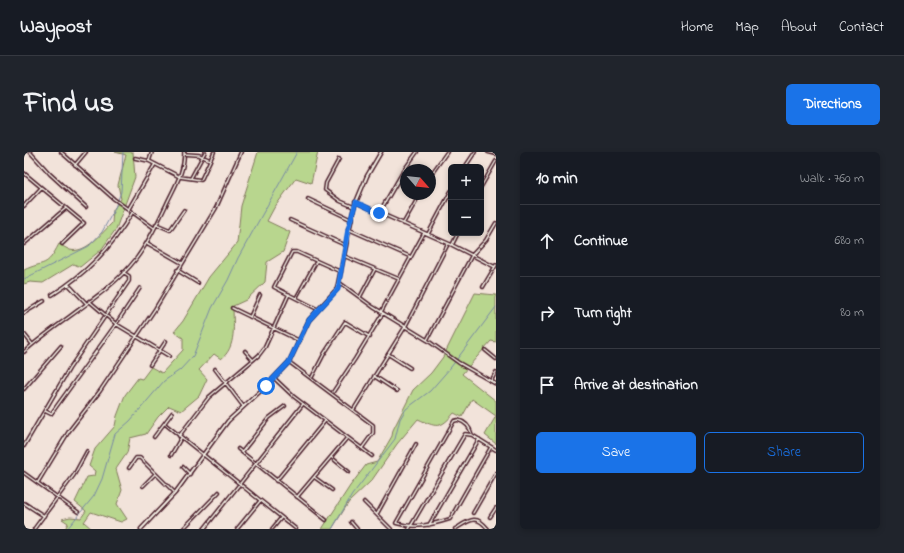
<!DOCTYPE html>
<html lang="en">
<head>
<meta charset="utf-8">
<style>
	:root { --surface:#171b24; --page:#20242c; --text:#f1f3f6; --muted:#9ea1a6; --line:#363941; --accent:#1a73e8 }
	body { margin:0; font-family:"Indie Flower",sans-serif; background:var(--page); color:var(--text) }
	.controls { position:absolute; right:12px; top:12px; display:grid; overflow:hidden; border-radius:6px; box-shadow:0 2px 6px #0003 }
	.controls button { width:36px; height:36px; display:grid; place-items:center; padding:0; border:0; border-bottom:1px solid var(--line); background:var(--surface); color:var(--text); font:20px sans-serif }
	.compass { position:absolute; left:376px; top:12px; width:36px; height:36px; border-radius:50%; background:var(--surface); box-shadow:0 2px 6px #0003; rotate:118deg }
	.stop { position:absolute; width:12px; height:12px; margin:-9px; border:3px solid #1a73e8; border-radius:50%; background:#fff }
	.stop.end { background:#1a73e8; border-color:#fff; box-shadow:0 1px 4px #0008 }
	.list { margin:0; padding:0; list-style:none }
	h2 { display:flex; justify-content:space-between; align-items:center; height:52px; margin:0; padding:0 16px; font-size:17px }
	h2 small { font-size:13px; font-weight:400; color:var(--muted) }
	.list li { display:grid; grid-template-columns:26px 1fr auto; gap:12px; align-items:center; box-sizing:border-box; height:72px; padding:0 16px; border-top:1px solid var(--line) }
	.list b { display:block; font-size:15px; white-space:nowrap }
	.list em { font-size:13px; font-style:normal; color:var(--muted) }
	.actions { display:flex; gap:8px; padding:12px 16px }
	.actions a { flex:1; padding:9px 0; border:1px solid var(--accent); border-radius:6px; text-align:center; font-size:14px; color:var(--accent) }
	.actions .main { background:var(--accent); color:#fff }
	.icon { flex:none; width:22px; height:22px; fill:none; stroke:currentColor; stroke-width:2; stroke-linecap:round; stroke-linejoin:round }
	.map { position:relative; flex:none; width:472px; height:377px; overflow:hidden; border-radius:6px }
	header { display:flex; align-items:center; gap:24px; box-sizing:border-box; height:56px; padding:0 20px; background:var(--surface); border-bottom:1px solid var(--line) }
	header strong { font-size:19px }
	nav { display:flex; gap:22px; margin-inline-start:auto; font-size:14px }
	.intro { display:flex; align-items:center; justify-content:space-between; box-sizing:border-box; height:96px; padding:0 24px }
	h1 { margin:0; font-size:28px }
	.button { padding:10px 18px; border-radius:6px; background:var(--accent); color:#fff; font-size:14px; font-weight:700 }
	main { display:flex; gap:24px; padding:0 24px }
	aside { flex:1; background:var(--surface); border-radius:6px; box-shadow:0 2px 6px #0003 }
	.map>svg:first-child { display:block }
	.green { fill:#b8d68e; stroke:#817a5c }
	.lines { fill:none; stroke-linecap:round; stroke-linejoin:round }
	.stream { stroke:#7889a5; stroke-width:1 }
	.minor-casing { stroke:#4a1f2b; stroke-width:4.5 }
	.tertiary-casing { stroke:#4a1f2b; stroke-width:5 }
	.minor { stroke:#f7f3e8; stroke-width:1.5 }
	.tertiary { stroke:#f7f3e8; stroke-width:2 }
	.route { stroke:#1a73e8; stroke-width:5 }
</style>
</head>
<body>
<header>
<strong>Waypost</strong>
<nav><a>Home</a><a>Map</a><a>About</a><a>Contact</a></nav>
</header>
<div class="intro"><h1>Find us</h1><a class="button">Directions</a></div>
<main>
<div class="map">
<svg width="472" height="377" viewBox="0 0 472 377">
	<rect width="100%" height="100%" fill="#f2e3da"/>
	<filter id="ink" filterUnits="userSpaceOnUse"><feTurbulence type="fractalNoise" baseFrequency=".025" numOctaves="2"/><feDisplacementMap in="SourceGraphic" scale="8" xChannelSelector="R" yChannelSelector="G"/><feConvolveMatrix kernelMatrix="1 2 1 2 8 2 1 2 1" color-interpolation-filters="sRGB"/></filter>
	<g filter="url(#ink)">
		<path class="green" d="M91,0H109L111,25L92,77L77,98L56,115L50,112L19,131L6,130L0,132V118C21,108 22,117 35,92C38,94 42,96 46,98C62,102 79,80 88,71L89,58L97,47L94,33L102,3Z
			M234,0H294L287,31L272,26L250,56L243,69L266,80L259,100L243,110L241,130L222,148L209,154C209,172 213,195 197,207L190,202L175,218L183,227L175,244L157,259L145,254L134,265L122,282L106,286L103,301L92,317L98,338L93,352L103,367L97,370L67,360L60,370L68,377H41L44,371L38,367L46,365L57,366L62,359L51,350L63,325L70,324L71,319L65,314L71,297L91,274L93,264L101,243L114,226L118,227L127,215L138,221L159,198V186L150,180L159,169L185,125L213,91L217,54Z
			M451,141L472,143V190L467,189L438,222L472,249V292L461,283L472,264L448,247L438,265L430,261C416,278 412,275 394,267L373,292L348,328L325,350L308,377H298L326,334L342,313L353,310L368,284L369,278L389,238L407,221L419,205Z"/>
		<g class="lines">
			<path class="stream" d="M0,127L65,94L78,80L90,58L97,40L99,0
				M43,377L70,344L78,327L91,282L106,269L140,229L156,218L169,204L188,156L204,128L214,106L273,0
				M308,377L328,343L371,287L376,267L382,257L406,239L427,215L472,155"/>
			<defs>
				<path id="minor" d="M6,0L26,22L62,55
					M37,0L90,47L130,76
					M464,0L472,2
					M160,2L175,3L186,8
					M111,6L125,9L156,25L177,28L190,0
					M315,7L302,31L301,38L316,49L330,55
					M125,9L128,0
					M51,13L62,0
					M441,15L451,0
					M0,21L60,71L38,92
					M406,24L423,0
					M167,26L181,0
					M457,35L472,9
					M284,47L326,67
					M331,50L428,93L471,115
					M0,54L17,36
					M104,58L131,12
					M355,61L380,18L393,0
					M266,68L321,93
					M132,72L146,78L160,58
					M379,72L396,42
					M324,77L387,105
					M404,82L427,39
					M123,91L158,111
					M0,92L42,56
					M428,93L434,81
					M320,104L375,127
					M153,118L174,131
					M316,131L349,155L403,188L435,211L472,232
					M44,132L62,151
					M459,135L472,113
					M28,143C63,121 87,96 108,61
					M336,145L351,117
					M272,146L292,110
					M65,149L92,172L145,204
					M208,156L274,188
					M293,157L250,135L268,100H273L317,120
					M357,160L400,81
					M0,161L20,149
					M226,165L236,143
					M0,182L8,192
					M403,188L448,103L462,88L472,71
					M461,198L472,207
					M221,199L229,208
					M0,200C34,169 85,142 112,107C125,90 134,70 143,51C151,34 161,19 160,0
					M364,202L386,216
					M265,210L349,273V281L338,296
					M126,213L142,189
					M191,217L219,254
					M350,224L373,239
					M288,225L300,202L321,170L346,185
					M250,226L269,244L348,304
					M467,229L472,220
					M0,237L37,194
					M309,240L331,207L359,161
					M330,257L381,175L424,92
					M21,259L27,262L92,172L116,136
					M141,272L272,377
					M155,284L185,245L235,203L241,195L265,142
					M130,285L148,261
					M0,294L45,217L105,129V124L99,120
					M467,295L426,367C407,373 390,377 372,371L430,269L434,268C442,270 446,275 448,283C456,288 464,293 472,298
					M214,297L302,368
					M218,300L245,266L261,254
					M147,303L157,286
					M307,305L325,320
					M159,315L166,322
					M105,316L112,306H116L151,341
					M0,321L54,360
					M290,325L308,338
					M252,329L301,269
					M14,330L45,279L76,239L131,157L192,56L217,0
					M119,334L131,322
					M273,345L323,286
					M340,350L367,377
					M0,351L20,364
					M449,361L472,321
					M353,362L392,292
					M466,365L472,356
					M327,370L333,377
					M405,373L455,287
					M10,377L50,323L63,299
					M159,377L195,340
					M180,377L279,252
					M213,377L236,349
					M248,377L257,366
					M385,377L441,282L448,283
					M431,377C446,368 452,362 464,377"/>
				<path id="tertiary" d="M117,377L151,341L204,269L242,234L265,210L285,168L313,137L330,55L343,24L357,0"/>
			</defs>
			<use href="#minor" class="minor-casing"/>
			<use href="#tertiary" class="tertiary-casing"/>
			<use href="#minor" class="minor"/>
			<use href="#tertiary" class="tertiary"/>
		</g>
	</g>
	<g class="lines" filter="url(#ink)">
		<path class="route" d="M242,234L265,210L285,168L314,137L324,77L332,50L355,61"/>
	</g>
</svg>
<div class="controls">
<button>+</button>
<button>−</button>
</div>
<svg class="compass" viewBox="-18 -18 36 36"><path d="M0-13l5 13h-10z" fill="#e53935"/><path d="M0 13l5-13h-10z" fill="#9ea1a6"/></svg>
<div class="stop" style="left:242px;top:234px"></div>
<div class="stop end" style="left:355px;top:61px"></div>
</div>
<aside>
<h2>10 min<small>Walk · 760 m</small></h2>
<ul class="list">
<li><svg class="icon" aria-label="ahead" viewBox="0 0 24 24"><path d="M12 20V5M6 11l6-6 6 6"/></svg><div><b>Continue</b></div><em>680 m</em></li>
<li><svg class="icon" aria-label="right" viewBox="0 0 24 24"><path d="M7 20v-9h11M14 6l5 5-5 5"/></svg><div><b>Turn right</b></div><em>80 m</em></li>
<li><svg class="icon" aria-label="arrive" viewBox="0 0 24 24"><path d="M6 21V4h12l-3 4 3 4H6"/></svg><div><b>Arrive at destination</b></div></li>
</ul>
<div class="actions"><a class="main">Save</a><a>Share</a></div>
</aside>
</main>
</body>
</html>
